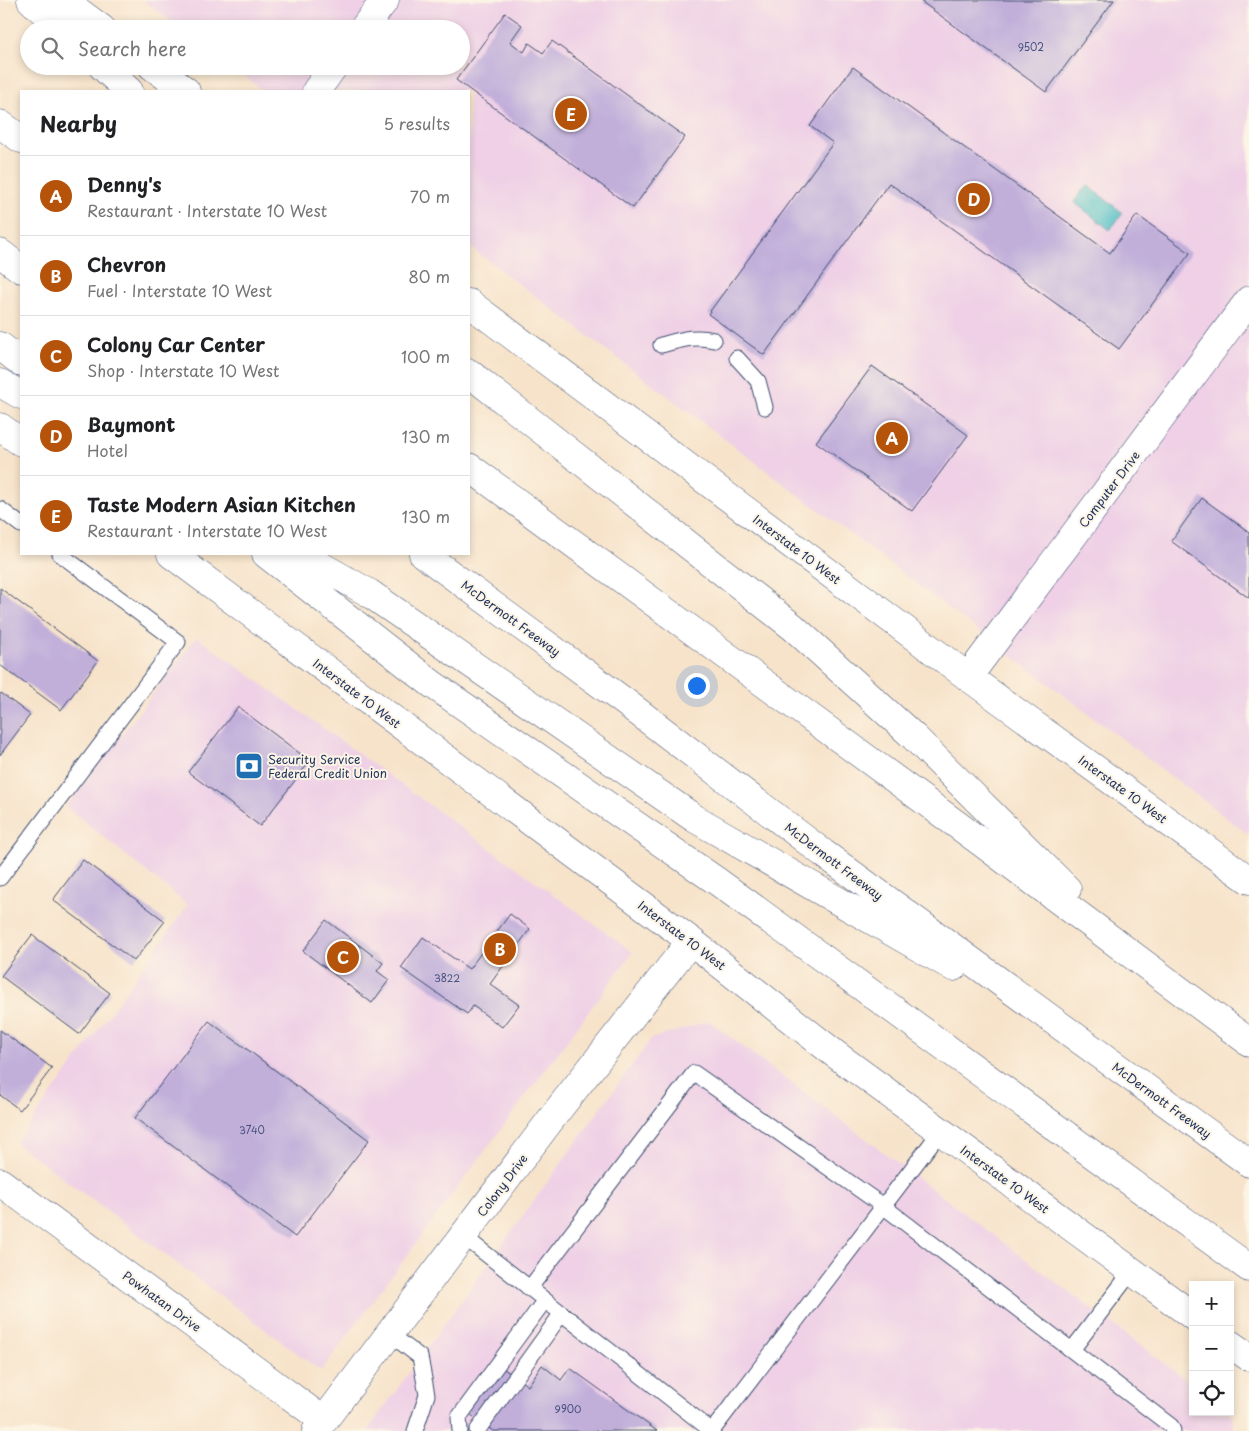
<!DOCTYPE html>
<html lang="en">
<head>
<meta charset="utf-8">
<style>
	:root { --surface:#fff; --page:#f6f6f6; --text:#202124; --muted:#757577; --line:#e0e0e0; --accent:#b45309 }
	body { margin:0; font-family:"Playpen Sans",sans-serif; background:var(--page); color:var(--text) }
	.controls { position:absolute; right:15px; bottom:15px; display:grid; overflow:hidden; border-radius:0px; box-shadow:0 2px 8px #0003 }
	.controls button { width:45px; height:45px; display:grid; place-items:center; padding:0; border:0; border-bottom:1px solid var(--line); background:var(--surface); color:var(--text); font:25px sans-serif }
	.you { position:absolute; left:696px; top:685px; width:18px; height:18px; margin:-12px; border:4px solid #fff; border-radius:50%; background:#1a73e8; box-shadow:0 0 0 8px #1a73e833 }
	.badge { display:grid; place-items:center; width:32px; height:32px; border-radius:50%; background:var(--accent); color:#fff; font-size:16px; font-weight:700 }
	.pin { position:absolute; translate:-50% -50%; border:2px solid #fff; box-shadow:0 1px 5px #0006 }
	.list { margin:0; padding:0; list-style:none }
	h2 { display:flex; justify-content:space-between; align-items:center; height:65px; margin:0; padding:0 20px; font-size:21px }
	h2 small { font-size:16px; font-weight:400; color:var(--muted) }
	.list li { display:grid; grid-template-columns:32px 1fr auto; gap:15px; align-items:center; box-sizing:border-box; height:80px; padding:0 20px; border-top:1px solid var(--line) }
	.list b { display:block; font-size:19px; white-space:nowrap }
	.list p { margin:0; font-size:16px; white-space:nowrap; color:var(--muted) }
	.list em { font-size:16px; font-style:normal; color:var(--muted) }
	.icon { flex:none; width:28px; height:28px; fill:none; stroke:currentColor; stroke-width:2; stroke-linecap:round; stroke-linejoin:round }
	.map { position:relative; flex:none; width:1249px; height:1431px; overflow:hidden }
	.search { position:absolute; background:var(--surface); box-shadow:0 2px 8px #0003; left:20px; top:20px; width:450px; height:55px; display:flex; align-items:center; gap:12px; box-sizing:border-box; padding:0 18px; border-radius:28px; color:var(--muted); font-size:19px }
	.panel { position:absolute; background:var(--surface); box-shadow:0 2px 8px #0003; left:20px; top:90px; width:450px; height:465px; border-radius:0px }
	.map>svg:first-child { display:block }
	.built { fill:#efd0e6 }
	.water { fill:#50bec5; stroke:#367692 }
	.building { fill:#c1afda }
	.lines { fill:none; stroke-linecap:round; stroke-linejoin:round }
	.lane-casing { stroke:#3c4a6e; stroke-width:17 }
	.street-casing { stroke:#3c4a6e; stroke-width:29 }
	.secondary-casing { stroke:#3c4a6e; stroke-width:29 }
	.highway-casing { stroke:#3c4a6e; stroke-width:29 }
	.lane { stroke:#fff; stroke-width:15 }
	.street { stroke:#fff; stroke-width:28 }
	.secondary { stroke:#fff; stroke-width:28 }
	.highway { stroke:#fff; stroke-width:28 }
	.labels { text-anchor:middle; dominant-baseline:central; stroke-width:4; stroke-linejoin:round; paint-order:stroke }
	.number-label { font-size:10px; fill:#444f7d }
	.street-label { font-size:12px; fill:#1b2f5e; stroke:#fcf5e5 }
	.poi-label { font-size:12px; fill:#1b2f5e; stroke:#fcf5e5; text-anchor:start }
</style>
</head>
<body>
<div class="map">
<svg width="1249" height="1431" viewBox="0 0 1249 1431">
	<rect width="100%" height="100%" fill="#fcf5e5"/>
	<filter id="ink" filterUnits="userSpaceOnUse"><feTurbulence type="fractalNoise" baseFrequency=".02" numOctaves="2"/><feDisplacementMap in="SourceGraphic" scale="10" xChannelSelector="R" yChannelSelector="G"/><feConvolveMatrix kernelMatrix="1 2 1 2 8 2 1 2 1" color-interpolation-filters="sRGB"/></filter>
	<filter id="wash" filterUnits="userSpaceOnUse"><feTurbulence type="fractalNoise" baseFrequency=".0096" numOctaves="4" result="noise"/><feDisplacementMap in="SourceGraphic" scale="20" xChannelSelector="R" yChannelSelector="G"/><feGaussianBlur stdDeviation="1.12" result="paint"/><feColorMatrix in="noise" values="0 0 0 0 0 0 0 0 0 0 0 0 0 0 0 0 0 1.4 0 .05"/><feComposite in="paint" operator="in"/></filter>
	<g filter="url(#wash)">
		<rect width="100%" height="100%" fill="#f7e3ca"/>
		<path class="built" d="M143,0H1249V835L469,246V91H264L231,66H461V29H181Z
			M197,637L633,952L321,1371L16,1143L188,905L66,807Z
			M709,1021L1193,1385V1412H1229L1232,1415L1235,1431H367L651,1039Z"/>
		<path class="water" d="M1087,185L1123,213L1110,230L1074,202Z"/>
		<g id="blocks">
			<path class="building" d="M919,0H1114L1046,92Z
				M505,13L522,25L510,42L524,52L529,43L543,53L552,41L685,137L633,208L456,80Z
				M853,67L1110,253L1137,215L1190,253L1119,349L889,183L764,355L708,314L833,143L810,126Z
				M872,366L968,435L912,511L816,442Z
				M1202,498L1249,532V598L1171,541Z
				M0,588L98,661L61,710L0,665Z
				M1,693L30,715L0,755V694Z
				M238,707L310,761L260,826L188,772Z
				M83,860L165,921L134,961L53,900Z
				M510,914L530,929L490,984L519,1005L502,1027L473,1006L467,1014L401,968L423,937L469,969Z
				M326,920L383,963L377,971L389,980L372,1003L303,951Z
				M32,935L110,993L79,1034L1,976Z
				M209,1021L369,1140L295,1237L135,1118Z
				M0,1030L52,1068L20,1110L0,1095Z
				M497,1364L528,1386L542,1365L561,1380L570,1368L657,1431H493L463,1409Z"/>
		</g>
	</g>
	<g filter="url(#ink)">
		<use href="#blocks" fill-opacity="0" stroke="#3c4a6e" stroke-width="1"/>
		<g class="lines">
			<defs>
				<path id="lane" d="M661,345C681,340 694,335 714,340
					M737,358L758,381L765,407
					M0,509L21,525
					M0,878L178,642L60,554
					M463,1236L712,1431
					M529,1289L694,1073L883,1206L1171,1426L1173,1431
					M390,1334L420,1357L427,1395L415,1431
					M1072,1350L1131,1272
					M460,1431L459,1417L545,1300
					M477,1431L562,1313
					M712,1431L940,1132"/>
				<path id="street" d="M363,29L385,0
					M316,91L334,66
					M968,677L1249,300
					M0,1182L323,1420
					M316,1431L558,1110L691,941"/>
				<path id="secondary" d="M63,0L102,29
					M152,66L186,91
					M469,303L968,677L1249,880
					M0,427L21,442
					M171,554L691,941L835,1054L1193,1316
					M1230,1344L1249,1357"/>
				<path id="highway" d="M31,0L62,29
					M102,66L129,91
					M0,124L21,139
					M0,253L21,269
					M0,346L21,362
					M469,373L793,627L914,737L1067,889
					M0,383L21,395
					M469,467L982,843L1249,1042
					M266,554L432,684L718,882L1249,1268
					M300,554L369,593L694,818L953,967
					M423,554L625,702L823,853L1249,1163"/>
			</defs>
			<use href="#lane" class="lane-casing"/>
			<use href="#street" class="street-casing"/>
			<use href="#secondary" class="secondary-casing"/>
			<use href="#highway" class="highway-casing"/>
			<use href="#lane" class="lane"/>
			<use href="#street" class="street"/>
			<use href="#secondary" class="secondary"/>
			<use href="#highway" class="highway"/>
		</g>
	</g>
	<defs>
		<symbol id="bank-square" viewBox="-11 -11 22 22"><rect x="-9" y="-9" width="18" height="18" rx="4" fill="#1f6fb2" stroke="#fcf5e5"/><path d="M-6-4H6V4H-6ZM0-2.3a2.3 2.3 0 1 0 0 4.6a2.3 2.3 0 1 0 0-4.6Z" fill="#fff"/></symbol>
	</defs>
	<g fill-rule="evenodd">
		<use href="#bank-square" x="233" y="750" width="32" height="32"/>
	</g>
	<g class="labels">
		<g class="number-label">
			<text x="1031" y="46">9502</text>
			<text x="447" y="977">3822</text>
			<text x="252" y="1129">3740</text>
			<text x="568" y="1408">9900</text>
		</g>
		<g class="street-label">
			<text transform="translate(1109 489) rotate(-53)">Computer Drive</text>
			<text transform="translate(797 549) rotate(37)">Interstate 10 West</text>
			<text transform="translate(511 618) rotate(36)">McDermott Freeway</text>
			<text transform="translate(357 693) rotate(37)">Interstate 10 West</text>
			<text transform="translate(1123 789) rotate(36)">Interstate 10 West</text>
			<text transform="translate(834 861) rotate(37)">McDermott Freeway</text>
			<text transform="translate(682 935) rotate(37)">Interstate 10 West</text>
			<text transform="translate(1162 1100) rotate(36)">McDermott Freeway</text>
			<text transform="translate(1005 1179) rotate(36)">Interstate 10 West</text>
			<text transform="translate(502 1185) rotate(-53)">Colony Drive</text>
			<text transform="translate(162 1301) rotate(36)">Powhatan Drive</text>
		</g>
		<g class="poi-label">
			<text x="268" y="759">Security Service<tspan x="268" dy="14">Federal Credit Union</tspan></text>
		</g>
	</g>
</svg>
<div class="controls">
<button>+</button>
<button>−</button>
<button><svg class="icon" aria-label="locate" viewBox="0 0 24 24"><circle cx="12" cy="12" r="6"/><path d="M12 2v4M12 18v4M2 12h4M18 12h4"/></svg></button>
</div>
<div class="you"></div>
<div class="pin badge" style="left:892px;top:438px">A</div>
<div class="pin badge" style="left:500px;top:949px">B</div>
<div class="pin badge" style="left:343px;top:957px">C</div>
<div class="pin badge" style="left:974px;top:199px">D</div>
<div class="pin badge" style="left:571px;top:114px">E</div>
<div class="search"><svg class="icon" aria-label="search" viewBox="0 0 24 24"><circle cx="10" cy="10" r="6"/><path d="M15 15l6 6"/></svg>Search here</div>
<section class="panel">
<h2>Nearby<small>5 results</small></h2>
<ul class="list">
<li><span class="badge">A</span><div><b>Denny's</b><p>Restaurant · Interstate 10 West</p></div><em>70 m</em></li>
<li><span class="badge">B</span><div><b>Chevron</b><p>Fuel · Interstate 10 West</p></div><em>80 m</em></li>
<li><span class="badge">C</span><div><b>Colony Car Center</b><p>Shop · Interstate 10 West</p></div><em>100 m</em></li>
<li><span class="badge">D</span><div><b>Baymont</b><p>Hotel</p></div><em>130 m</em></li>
<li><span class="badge">E</span><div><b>Taste Modern Asian Kitchen</b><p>Restaurant · Interstate 10 West</p></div><em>130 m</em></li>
</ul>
</section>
</div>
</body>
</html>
